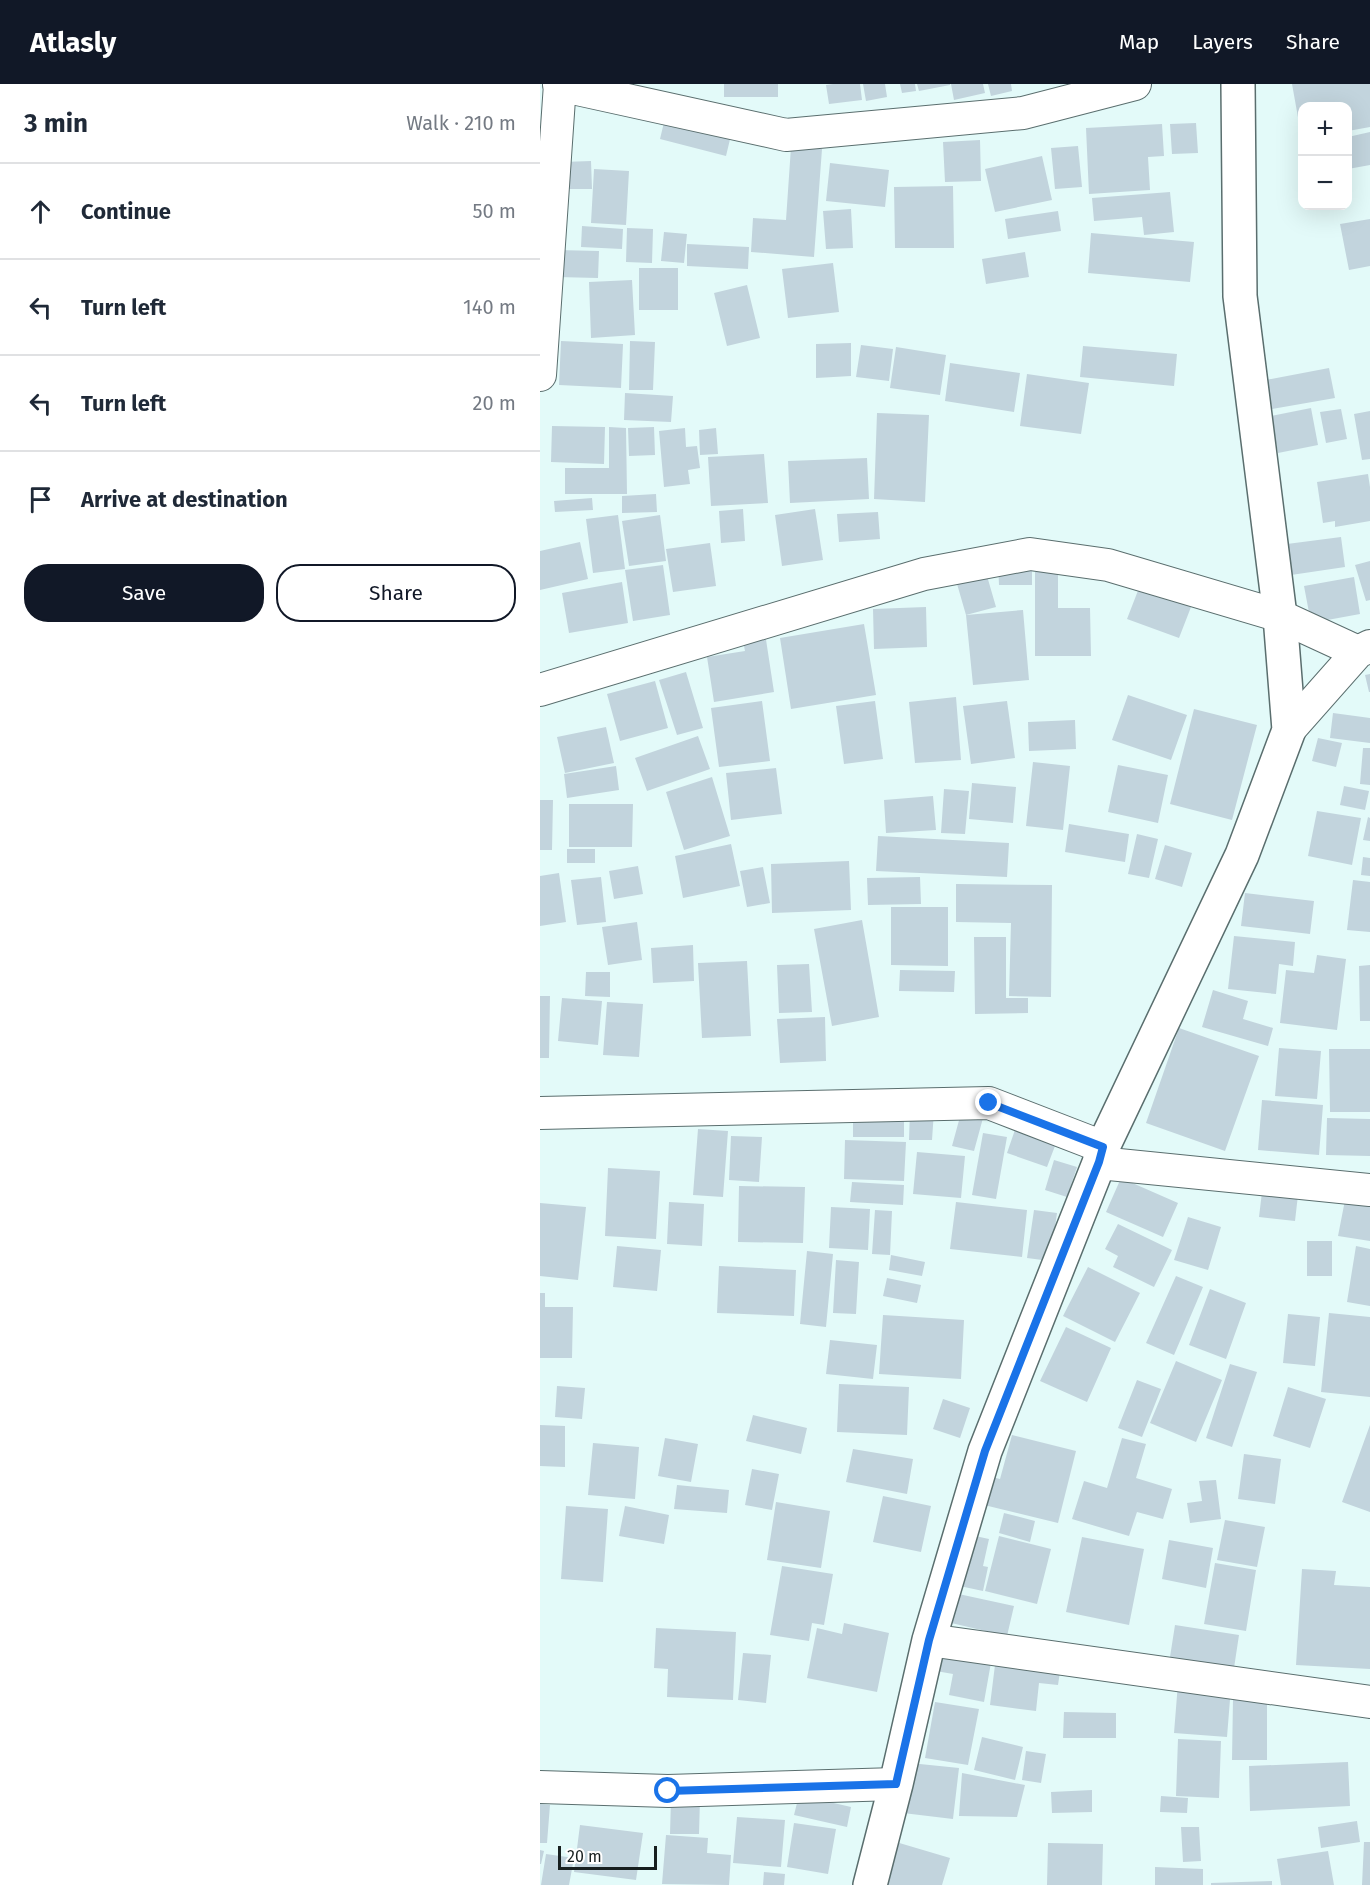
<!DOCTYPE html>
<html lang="en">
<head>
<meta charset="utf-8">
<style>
	:root { --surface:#fff; --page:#f2f2f3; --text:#1f2937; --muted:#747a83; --line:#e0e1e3; --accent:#111827 }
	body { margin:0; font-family:"Fira Sans",sans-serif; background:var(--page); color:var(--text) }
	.controls { position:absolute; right:18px; top:18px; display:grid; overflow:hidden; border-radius:12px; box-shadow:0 6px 24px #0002 }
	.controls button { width:54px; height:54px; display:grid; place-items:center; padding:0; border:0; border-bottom:2px solid var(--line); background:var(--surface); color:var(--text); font:30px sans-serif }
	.scale { position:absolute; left:18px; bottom:15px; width:99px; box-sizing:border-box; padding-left:6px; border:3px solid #171f1f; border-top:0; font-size:16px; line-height:21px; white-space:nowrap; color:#171f1f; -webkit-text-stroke:4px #fff; paint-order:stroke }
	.stop { position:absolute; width:18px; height:18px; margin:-14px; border:4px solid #1a73e8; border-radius:50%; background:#fff }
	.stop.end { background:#1a73e8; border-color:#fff; box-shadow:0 2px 6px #0008 }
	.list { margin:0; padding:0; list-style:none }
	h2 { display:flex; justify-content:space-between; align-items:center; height:78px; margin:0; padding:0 24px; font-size:26px }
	h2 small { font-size:20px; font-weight:400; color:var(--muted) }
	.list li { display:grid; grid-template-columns:39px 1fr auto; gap:18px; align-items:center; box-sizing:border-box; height:96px; padding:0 24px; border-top:2px solid var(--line) }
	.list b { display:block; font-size:22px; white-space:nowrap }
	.list em { font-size:20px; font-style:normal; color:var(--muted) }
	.actions { display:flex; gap:12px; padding:18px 24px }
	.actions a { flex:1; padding:14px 0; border:2px solid var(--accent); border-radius:24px; text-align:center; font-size:21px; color:var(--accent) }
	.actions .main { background:var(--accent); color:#fff }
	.icon { flex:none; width:33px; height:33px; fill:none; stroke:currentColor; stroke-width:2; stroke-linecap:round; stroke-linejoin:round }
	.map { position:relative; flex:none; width:830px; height:1801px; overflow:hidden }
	header { display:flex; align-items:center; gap:36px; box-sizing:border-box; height:84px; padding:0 30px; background:var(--accent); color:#fff }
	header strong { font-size:28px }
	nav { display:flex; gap:33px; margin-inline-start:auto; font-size:21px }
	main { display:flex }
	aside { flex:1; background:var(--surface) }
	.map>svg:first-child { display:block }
	.building { fill:#c2d4dd }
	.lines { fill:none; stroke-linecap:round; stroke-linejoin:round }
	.street-casing { stroke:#5a6e6e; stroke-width:34 }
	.secondary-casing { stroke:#5a6e6e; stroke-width:36 }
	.street { stroke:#fff; stroke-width:32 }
	.secondary { stroke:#fff; stroke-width:33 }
	.route { stroke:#1a73e8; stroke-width:8 }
</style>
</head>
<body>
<header>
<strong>Atlasly</strong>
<nav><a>Map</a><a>Layers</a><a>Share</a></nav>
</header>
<main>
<aside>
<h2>3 min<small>Walk · 210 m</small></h2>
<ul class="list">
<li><svg class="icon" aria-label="ahead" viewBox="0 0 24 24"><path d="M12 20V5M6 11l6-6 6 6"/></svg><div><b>Continue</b></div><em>50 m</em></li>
<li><svg class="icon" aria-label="left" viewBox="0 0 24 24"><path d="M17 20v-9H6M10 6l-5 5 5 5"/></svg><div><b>Turn left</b></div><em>140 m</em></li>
<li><svg class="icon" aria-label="left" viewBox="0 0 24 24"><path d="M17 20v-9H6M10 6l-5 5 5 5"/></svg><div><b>Turn left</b></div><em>20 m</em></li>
<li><svg class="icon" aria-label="arrive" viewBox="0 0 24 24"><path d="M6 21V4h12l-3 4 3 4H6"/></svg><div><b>Arrive at destination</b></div></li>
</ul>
<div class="actions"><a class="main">Save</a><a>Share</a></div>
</aside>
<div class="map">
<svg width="830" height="1801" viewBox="0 0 830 1801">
	<rect width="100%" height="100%" fill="#e3faf9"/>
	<path class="building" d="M184,0H238V13H184Z
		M293,0H320L322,16L289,20L286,1Z
		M323,0H345L347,13L326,17Z
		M360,0H375L376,7L362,9Z
		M377,0H410V1L379,7Z
		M411,0H443L445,9L414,16Z
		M448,0H471L472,7L451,12Z
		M752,0H830V43L808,47V22H762L761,50Z
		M126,30L192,47L186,72L120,55Z
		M656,39L658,69L632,70L630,40Z
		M622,40L624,72L608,73L610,106L549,110L546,44Z
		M830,48V81L808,85V53Z
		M440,56L441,97L405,98L403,58Z
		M538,62L542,103L515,105L511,64Z
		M251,63L282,65L274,173L211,168L213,134L246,136Z
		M502,72L512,116L455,128L445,85Z
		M51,77L52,105H22L23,78Z
		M290,79L349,86L345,123L286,117Z
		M54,85L89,87L86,141L51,139Z
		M413,102L414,164H355L354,103Z
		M630,108L634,148L604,151L602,133L554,137L552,114Z
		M311,125L313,164L286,165L283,127Z
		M518,127L521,147L468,155L465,135Z
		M830,135V182L809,186L800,140Z
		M42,142L83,145L82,165L41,163Z
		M87,144L113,145L112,179L86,178Z
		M124,148L147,150L144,179L121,177Z
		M551,149L654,158L650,198L548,189Z
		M147,160L209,163L208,185L147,182Z
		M17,166L59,167L58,194L17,193Z
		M485,168L489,193L446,200L442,175Z
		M293,179L299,228L248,234L242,185Z
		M99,184H138V226H99Z
		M92,196L95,251L51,254L49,198Z
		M207,201L220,254L187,262L174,209Z
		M21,257L83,260L81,304L19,301Z
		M90,257L115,258L113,306H89Z
		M311,259V292L276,294V260Z
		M321,261L353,265L349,297L316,293Z
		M543,262L637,270L634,302L540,293Z
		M356,263L406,271L400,311L350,304Z
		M410,279L480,289L474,328L405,317Z
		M789,284L795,314L732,325L726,296Z
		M487,290L549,299L541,350L480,342Z
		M85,309L133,312L131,338L84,336Z
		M771,324L778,361L738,369L731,332Z
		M801,325L807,355L786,359L780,328Z
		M830,327V375L822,376L814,330Z
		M337,329L389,331L385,418L334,415Z
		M12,342L65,343L64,380L11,378Z
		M69,343L86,344L87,410H25V384H69Z
		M114,343L115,371L89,372L88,344Z
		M145,344L146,363L157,362L160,384L148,386L150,400L124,403L119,347Z
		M176,344L178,370L160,371L159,346Z
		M224,370L228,419L171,422L168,373Z
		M327,374L329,415L250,419L248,377Z
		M828,390L830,403V437L795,443V437L783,439L777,398Z
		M116,410L117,428L82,429V412Z
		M52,414L53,426L15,428L14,417Z
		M203,425L205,457L181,459L179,427Z
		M275,425L283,476L242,482L235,431Z
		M338,428L340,455L299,458L297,430Z
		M78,431L85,485L53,489L46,435Z
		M120,431L126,477L89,482L82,437Z
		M801,453L805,483L751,491L747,460Z
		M40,458L48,495L0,506V467Z
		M170,459L176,502L133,508L126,465Z
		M492,477V501H459L458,478Z
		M830,477V516L826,517L815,481Z
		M123,481L130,531L93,537L85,486Z
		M445,485L456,523L426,531L415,493Z
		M518,487V524H550L551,572H495V488Z
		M814,493L820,530L771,539L764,502Z
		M82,498L88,539L29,549L22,509Z
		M599,504L651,523L639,554L587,535Z
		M386,523L387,563L334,565L333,525Z
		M483,526L489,596L433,601L426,531Z
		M324,540L336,611L251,625L240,554Z
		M225,549L234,608L174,618L167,573L205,567L202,552Z
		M146,588L163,644L137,651L119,596Z
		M830,590V608H829L825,591Z
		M115,597L128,644L80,657L67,610Z
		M588,611L647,631L631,676L572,656Z
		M416,613L421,676L375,679L369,618Z
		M222,617L230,677L179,683L171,624Z
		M335,617L343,675L304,680L296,622Z
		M467,617L475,674L431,680L423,622Z
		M654,625L717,641L692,736L630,720Z
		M793,629L830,634V659L790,654Z
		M535,636L536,665L489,667L488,638Z
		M66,643L74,679L25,689L17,653Z
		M158,652L170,685L107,707L95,674Z
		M778,654L802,659L796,683L772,677Z
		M823,664H830V701L820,700Z
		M493,678L530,682L523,746L486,742Z
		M578,681L628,691L618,739L568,728Z
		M76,682L79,706L27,714L24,690Z
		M236,684L242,730L191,736L186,689Z
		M172,693L190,752L144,766L126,708Z
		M432,699L476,703L473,739L429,735Z
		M804,702L829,707L825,726L800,721Z
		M404,705L429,707L425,750L401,749Z
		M393,712L396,746L346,749L344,716Z
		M0,716H13L12,766H0Z
		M29,720H93L92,763H29Z
		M777,727L821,734L812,781L768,772Z
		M828,733L830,734V757L823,756Z
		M529,740L589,750L585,778L525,768Z
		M597,750L618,755L609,794L588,790Z
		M338,752L469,759L467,793L336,787Z
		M191,760L200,802L143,814L135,772Z
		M625,761L652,769L642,803L615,795Z
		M27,765H55V779H27Z
		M823,773L830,774V792L821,791Z
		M309,777L311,826L232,829L231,780Z
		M98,782L103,810L74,815L69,787Z
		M223,783L230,819L207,823L200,787Z
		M19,789L26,838L0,842V792Z
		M61,793L66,838L37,841L31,796Z
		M380,793L381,820L328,821L327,794Z
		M813,796L830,798V848L807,846Z
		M416,800L512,801L511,913L469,912L471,839L416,838Z
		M705,809L774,817L770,850L701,842Z
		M351,823H408V882L351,881Z
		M322,836L339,933L292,942L274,845Z
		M97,838L102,876L68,881L62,843Z
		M694,852L755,858L753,882L739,880L736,910L688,905Z
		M434,853H466V914H488V929L435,930Z
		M153,861L154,897L113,899L111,864Z
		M777,871L806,875L797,946L740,939L746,886L774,889Z
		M207,877L211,952L162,954L158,879Z
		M269,880L272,928L239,929L237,881Z
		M830,881V937H820L819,882Z
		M360,886L415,887L414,908L359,907Z
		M46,888H70V913L45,912Z
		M673,906L708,917L703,935L733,944L728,962L662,943Z
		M0,912H10L9,974H0Z
		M22,914L62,917L58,961L18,957Z
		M67,918L103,920L99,973L63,971Z
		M285,933L286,977L240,979L237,935Z
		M639,944L719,972L685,1067L606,1039Z
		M739,964L781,967L777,1015L735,1012Z
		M789,965H830V1028H790Z
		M722,1016L783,1021L779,1071L718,1066Z
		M364,1026V1053H313V1034Z
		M370,1026L394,1027L392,1056H369Z
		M421,1029L443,1034L434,1067L412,1062Z
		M787,1034L830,1035V1072L786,1071Z
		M477,1040L518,1054L507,1083L467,1069Z
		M158,1045L188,1047L183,1113L153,1111Z
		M443,1049L467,1053L456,1115L432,1111Z
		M191,1052L222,1053L219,1098L189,1096Z
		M305,1056L366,1058L364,1097L304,1095Z
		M377,1068L425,1072L421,1114L373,1110Z
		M514,1076L537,1083L527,1113L505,1106Z
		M68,1084L120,1087L116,1155L65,1152Z
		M581,1094L638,1119L623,1153L566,1128Z
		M312,1098L364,1101L363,1121L310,1118Z
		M199,1102L265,1103L263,1159L198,1158Z
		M722,1108L758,1111L755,1137L719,1133Z
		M806,1111L830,1114V1157L798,1152Z
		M129,1118L164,1120L162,1162L127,1160Z
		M416,1118L487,1126L482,1173L410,1165Z
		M0,1119L46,1123L38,1196L0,1192Z
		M291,1123L330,1125L328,1166L289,1164Z
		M335,1126L352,1127L350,1171L332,1170Z
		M494,1126L517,1129L510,1177L487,1174Z
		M648,1133L681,1143L668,1186L634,1176Z
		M578,1140L632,1166L614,1203L573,1183L578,1172L565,1165Z
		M767,1157H792V1192H767Z
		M77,1162L121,1166L117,1207L73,1203Z
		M816,1162L830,1165V1222L807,1218Z
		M267,1167L293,1170L286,1243L260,1240Z
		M351,1171L385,1178L382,1192L349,1186Z
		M296,1176L319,1178L316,1230L293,1229Z
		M179,1182L256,1186L254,1232L177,1229Z
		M548,1183L600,1209L575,1258L523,1232Z
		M636,1192L663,1203L634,1271L606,1259Z
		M347,1194L381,1201L377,1219L343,1212Z
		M670,1205L706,1219L686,1275L649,1261Z
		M0,1209H5V1223H33L32,1274H0Z
		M789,1229L830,1233V1313L781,1308Z
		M748,1230L780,1233L775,1282L743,1279Z
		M343,1231L424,1236L421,1295L339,1290Z
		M526,1243L571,1264L547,1318L500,1297Z
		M290,1256L337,1261L333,1295L286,1290Z
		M636,1277L682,1296L656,1358L610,1339Z
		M690,1280L717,1288L692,1363L666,1354Z
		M597,1296L621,1305L602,1353L578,1344Z
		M299,1300L369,1303L367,1351L297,1348Z
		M17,1302L45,1304L42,1335L15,1333Z
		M748,1303L786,1315L770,1364L733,1352Z
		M403,1315L430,1324L420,1354L393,1345Z
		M213,1331L267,1344L261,1370L206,1357Z
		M0,1341L25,1342V1383L0,1382Z
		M830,1341V1428L802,1418Z
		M472,1351L536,1367L518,1439L440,1420L448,1392L460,1395Z
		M125,1354L158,1360L151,1398L118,1392Z
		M582,1354L606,1360L596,1394L632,1405L623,1435L597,1428L589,1452L532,1435L544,1397L567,1404Z
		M53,1359L99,1363L95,1415L48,1411Z
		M313,1365L373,1375L367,1410L306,1398Z
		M704,1370L741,1375L735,1420L698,1415Z
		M212,1385L239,1390L232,1426L205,1421Z
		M676,1396L681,1435L650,1439L647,1419L662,1417L659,1397Z
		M137,1401L189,1406L187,1429L134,1425Z
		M343,1412L391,1422L381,1468L333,1458Z
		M236,1418L290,1427L281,1484L227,1476Z
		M26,1422L68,1425L63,1498L21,1495Z
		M85,1422L129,1431L124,1460L79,1452Z
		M464,1429L495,1437L490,1458L459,1449Z
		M685,1436L725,1443L717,1483L677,1476Z
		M426,1450L449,1455L443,1482L448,1483L443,1507L415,1501Z
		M459,1452L511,1465L497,1520L445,1507Z
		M542,1453L604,1465L589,1541L526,1528Z
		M629,1456L673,1464L666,1504L622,1495Z
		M675,1479L716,1486L706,1547L664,1540Z
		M242,1482L293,1490L284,1541L272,1539L269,1557L230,1551Z
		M762,1485L796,1487L794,1501L830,1503V1585L756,1581Z
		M414,1509L474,1522L467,1552L407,1538Z
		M304,1539L349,1549L337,1608L267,1594L277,1544L302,1550Z
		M635,1541L699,1551L694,1584L630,1573Z
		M116,1544L196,1548L193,1616L127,1613L128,1585L114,1584Z
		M401,1564L452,1573L444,1618L409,1611L413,1590L396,1587Z
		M203,1569L231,1571L226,1619L198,1616Z
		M456,1573L521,1581L518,1601L499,1599L496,1627L450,1621Z
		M638,1599L691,1603L687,1653L634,1649Z
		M693,1615H727V1676H692Z
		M395,1618L439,1625L428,1681L385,1674Z
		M524,1628L576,1629V1654H523Z
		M442,1653L483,1663L475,1696L434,1686Z
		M638,1655L681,1657L679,1714L636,1712Z
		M486,1667L506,1670L501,1699L482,1696Z
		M808,1678L810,1722L710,1727L709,1682Z
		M370,1679L419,1684L413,1735L363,1729Z
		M422,1689L485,1701L477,1733L419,1732Z
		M552,1706V1728L512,1729L511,1708Z
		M259,1711L311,1723L307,1743L254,1731Z
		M621,1712L648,1714L647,1729L620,1728Z
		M131,1715H160L159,1750H130Z
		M0,1720L10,1721L7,1759H0Z
		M197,1733L245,1736L241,1783L193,1779Z
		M817,1737L820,1758L781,1764L778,1743Z
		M254,1739L296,1745L288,1790L247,1783Z
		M40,1741L103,1749L96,1796L34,1788Z
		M641,1743H659L661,1777L643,1778Z
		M126,1751L168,1754L167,1769L191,1771L189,1801L122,1800Z
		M356,1758L410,1774L402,1801H344Z
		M824,1758H830V1801H822Z
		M508,1759L563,1760L562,1801H507Z
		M0,1766L4,1767L1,1780H0Z
		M788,1767L794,1801H741L737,1775Z
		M6,1770L34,1774L29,1801H1Z
		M615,1783L663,1785V1801H615Z
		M224,1788L245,1790L244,1801H223Z
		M732,1797V1801H671V1799Z"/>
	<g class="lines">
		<defs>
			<path id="street" d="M19,1L246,51L483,29L595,0
				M0,291L20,0
				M0,606L384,490L490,470L568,481L740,532L818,568
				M749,646L818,568L830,562
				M0,1029L449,1019L563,1063
				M559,1079L830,1106
				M389,1556L830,1618
				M0,1703L128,1707L356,1700"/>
			<path id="secondary" d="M330,1801L356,1700L389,1556L445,1367L559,1079L563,1063L702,771L749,646L740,532L700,212L698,0"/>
		</defs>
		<use href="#street" class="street-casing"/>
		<use href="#secondary" class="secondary-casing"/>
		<use href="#street" class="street"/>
		<use href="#secondary" class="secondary"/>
	</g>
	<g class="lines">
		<path class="route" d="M128,1707L356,1700L389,1556L445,1367L559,1078L563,1063L449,1019"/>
	</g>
</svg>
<div class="controls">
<button>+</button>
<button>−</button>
</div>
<div class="scale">20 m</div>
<div class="stop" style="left:128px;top:1707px"></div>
<div class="stop end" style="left:449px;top:1019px"></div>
</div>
</main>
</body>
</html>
